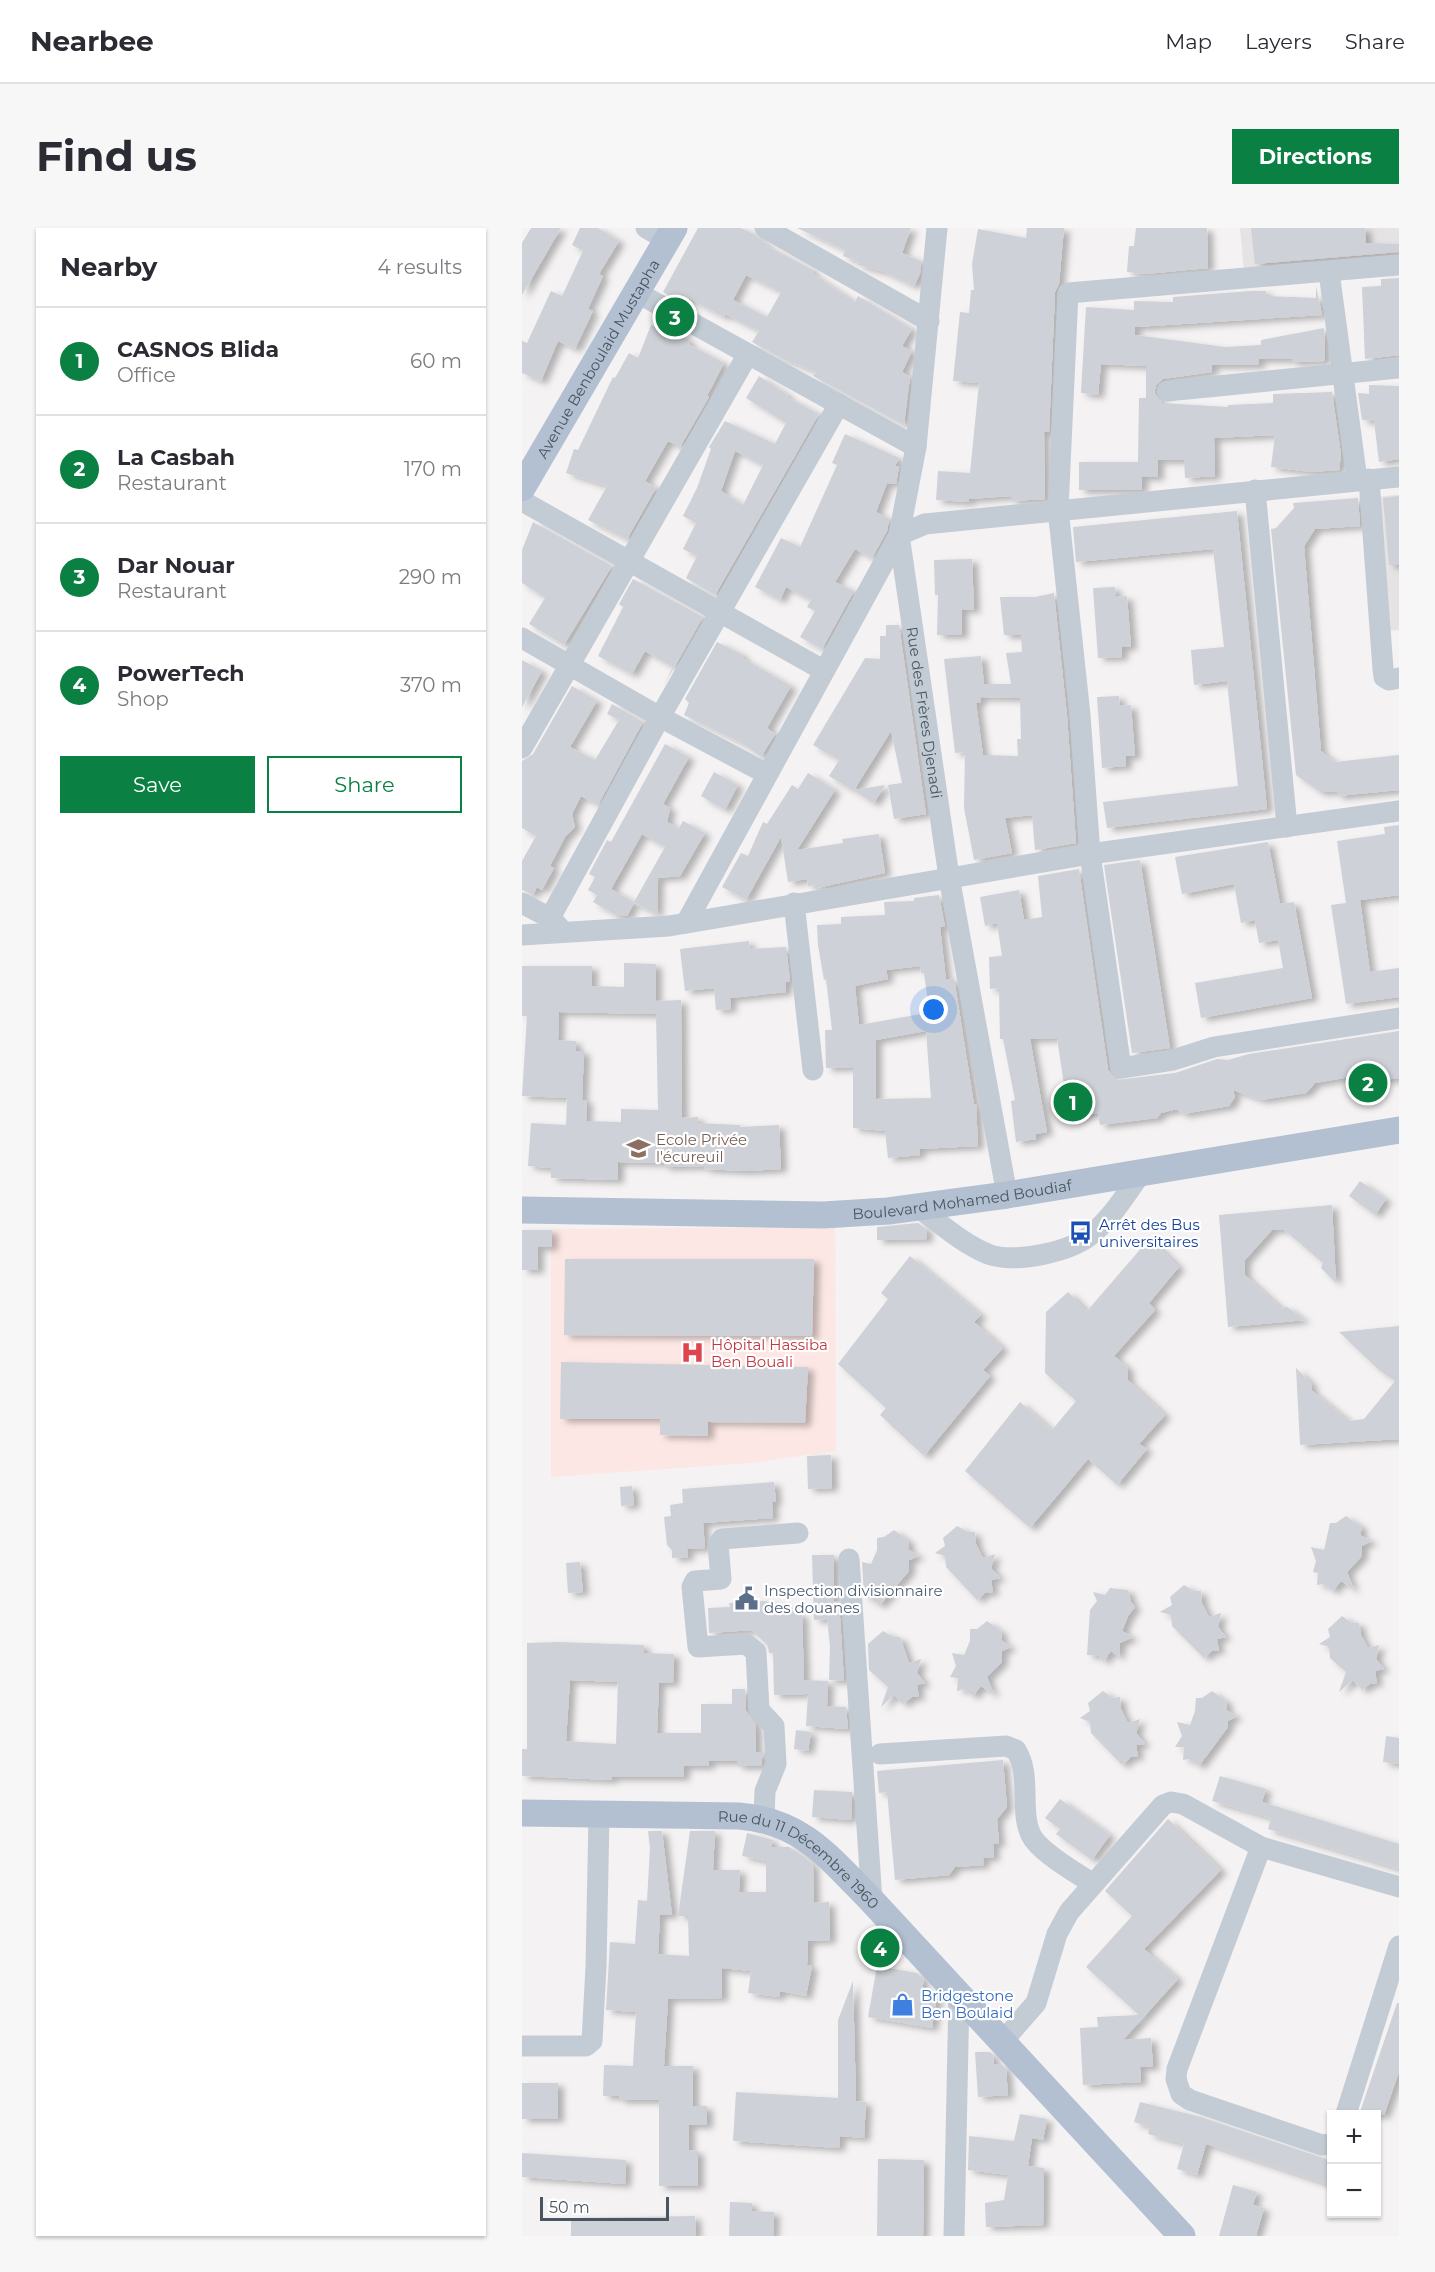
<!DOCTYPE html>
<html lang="en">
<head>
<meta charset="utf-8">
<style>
	:root { --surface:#fff; --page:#f7f7f7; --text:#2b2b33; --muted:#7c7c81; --line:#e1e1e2; --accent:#0b8043 }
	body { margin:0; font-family:Montserrat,sans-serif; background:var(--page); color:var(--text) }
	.controls { position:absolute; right:18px; bottom:18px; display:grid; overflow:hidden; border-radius:0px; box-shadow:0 2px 4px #0004 }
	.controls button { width:54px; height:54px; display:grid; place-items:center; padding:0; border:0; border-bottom:2px solid var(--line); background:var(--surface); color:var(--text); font:30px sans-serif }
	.scale { position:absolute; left:18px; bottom:15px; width:129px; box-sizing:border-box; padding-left:6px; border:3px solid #495561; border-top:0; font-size:16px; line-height:21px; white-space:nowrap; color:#495561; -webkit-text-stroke:4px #fff; paint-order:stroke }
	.you { position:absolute; left:412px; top:782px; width:21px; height:21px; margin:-15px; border:4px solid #fff; border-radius:50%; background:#1a73e8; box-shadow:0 0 0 9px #1a73e833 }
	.badge { display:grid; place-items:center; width:39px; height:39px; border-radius:50%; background:var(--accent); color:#fff; font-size:20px; font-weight:700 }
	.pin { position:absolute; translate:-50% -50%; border:3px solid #fff; box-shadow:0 2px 6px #0006 }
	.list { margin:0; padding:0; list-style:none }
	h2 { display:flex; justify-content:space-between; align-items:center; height:78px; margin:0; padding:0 24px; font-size:26px }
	h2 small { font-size:20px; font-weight:400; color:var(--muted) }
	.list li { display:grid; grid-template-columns:39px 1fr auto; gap:18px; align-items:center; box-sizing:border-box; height:108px; padding:0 24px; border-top:2px solid var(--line) }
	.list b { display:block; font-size:22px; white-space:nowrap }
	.list p { margin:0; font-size:20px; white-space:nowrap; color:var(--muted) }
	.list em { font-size:20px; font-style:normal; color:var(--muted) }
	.actions { display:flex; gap:12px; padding:18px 24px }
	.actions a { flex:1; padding:14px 0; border:2px solid var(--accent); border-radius:0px; text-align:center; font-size:21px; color:var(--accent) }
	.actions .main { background:var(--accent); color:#fff }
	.map { position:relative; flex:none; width:877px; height:2008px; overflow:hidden; border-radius:0px }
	header { display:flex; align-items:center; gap:36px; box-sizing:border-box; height:84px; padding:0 30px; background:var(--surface); border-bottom:2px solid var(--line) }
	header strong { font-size:28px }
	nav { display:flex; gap:33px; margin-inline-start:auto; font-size:21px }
	.intro { display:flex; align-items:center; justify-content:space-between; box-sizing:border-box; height:144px; padding:0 36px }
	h1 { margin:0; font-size:42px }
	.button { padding:15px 27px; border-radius:0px; background:var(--accent); color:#fff; font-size:21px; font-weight:700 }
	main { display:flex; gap:36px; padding:0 36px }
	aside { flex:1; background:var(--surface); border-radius:0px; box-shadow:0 2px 4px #0004 }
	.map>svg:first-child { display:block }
	.education { fill:#e5e3e4 }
	.medical { fill:#fce7e4 }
	.building { fill:#ced1d7; fill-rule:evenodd; filter:url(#shadow) }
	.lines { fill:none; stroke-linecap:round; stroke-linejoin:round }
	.minor { stroke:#c3ccd4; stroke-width:21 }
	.major { stroke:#b2c0d1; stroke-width:27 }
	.labels { text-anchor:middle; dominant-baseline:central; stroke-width:4.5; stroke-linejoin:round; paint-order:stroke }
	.street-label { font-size:15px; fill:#495561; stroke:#fff }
	.education-label { font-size:15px; fill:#785e54; stroke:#fff; text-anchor:start }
	.transit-label { font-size:15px; fill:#164399; stroke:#fff; text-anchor:start }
	.health-label { font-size:15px; fill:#be3a42; stroke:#fff; text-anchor:start }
	.service-label { font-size:15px; fill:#4e5e75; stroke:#fff; text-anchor:start }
	.shop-label { font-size:15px; fill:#366cbe; stroke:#fff; text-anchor:start }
</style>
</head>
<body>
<header>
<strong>Nearbee</strong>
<nav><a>Map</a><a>Layers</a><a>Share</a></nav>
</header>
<div class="intro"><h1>Find us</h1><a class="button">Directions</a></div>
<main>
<aside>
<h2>Nearby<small>4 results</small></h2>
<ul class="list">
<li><span class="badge">1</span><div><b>CASNOS Blida</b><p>Office</p></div><em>60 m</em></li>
<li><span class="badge">2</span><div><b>La Casbah</b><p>Restaurant</p></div><em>170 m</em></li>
<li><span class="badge">3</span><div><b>Dar Nouar</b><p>Restaurant</p></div><em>290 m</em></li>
<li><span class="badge">4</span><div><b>PowerTech</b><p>Shop</p></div><em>370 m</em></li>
</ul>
<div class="actions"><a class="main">Save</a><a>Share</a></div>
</aside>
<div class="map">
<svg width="877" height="2008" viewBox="0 0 877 2008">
	<defs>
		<filter id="shadow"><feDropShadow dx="6" dy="3.5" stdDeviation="3" flood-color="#0004"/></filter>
	</defs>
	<rect width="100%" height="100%" fill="#f4f2f2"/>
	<path class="education" d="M718,0H877V30L722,45Z
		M877,267V402L861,403L850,269Z"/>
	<path class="medical" d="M313,999L314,1223L228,1235L29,1249V1001Z"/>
	<path class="building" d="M9,0H39L0,67V15Z
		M58,0H76L97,13L77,46L81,48L66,81L71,83L53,121L36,113L19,153L0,145V113L5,115L29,63L40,68L61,23L50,17Z
		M176,0H219L232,6L247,19L291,42L290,45L333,74L336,68L390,101L380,118L390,123L380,144L388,149L382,197L291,148L294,144L261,131L230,114L237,103L203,86L202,89L166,70L163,76L141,64ZM224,47L259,64L245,89L211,72Z
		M275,0H389L380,25L399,33L398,46L392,58L362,44L336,37L337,34L321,28L323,22Z
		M505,0H542L537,56L533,64L527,204H522L523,271L489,273V268L447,271V274L414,272L416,243L448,245L457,155L431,153L438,84L447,85L449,62H452L450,36L456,1L504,10Z
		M614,0H685L686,40L623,46L605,44L607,18H612Z
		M729,0H843L844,15L877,16V24L733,36Z
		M877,50V127L843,131L840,59L859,58V51Z
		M794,58L800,87L613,99V107L703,119L739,117V112L802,100L803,133L770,134V131H737V137H690V144L641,151L634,157L632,165L640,175L706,179V177L751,175V166L810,164L819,227L817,242L789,244L749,239L753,207L692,210L693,248L663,250L662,232H636V249H620V262H557V234H616L617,170H624V138L579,136L576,167L559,165L564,79L612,82V73L651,74V69L728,63H744V68L794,70Z
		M129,97L168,112L166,116L202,135L185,168L187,169L158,219L146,213L123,253L134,260L105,311L66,292L85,258L44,245L52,221L56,222L91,149L93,150L107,125L116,130Z
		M237,148L266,167L265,169L297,186L193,367L164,350L175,328L161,321L174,295L161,288L175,260L189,221L187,219L203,193L253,216L264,195L224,170ZM213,223L241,237L221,277L199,263Z
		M847,157L877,158V231L857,234L852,193L840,192L836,165L847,166Z
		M323,206L377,230L373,238H377L374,256L365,255L354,284L367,291L365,303L350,330L333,321L313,354L332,363L300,421L278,409L293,383L285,379L289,372L264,359L258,372L233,359L259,310L278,319L315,237L310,235Z
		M877,268V337H867L861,270Z
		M836,270L838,298L793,301L782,318L799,523L813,534L877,527V562L815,568V563L798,564L774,547L749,301L754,300L772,280L771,275Z
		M715,283L745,581L585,600L581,574L716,558L705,453L672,457L669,422L702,419L691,321L554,334L551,299Z
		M11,294L90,338L42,417L7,396L23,370L0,355V322Z
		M450,331L452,382L440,381V407H415L416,367H413L412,332Z
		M111,351L181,389L141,459L151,439L123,423L110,446L76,428L101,379L97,376Z
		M593,359L594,369L605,368L609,419H600V429L576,430L571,360Z
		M532,365L545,488L554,615L513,622L510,587L483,590L490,625L452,632L442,580L443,524L433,525L422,431L459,428L462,456H489L484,425L500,424L499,407H482L478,369H513ZM458,469L498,470L499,511H495L496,528L461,527L454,475L459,474Z
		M364,397H377L404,586L372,591L366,557L380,555L369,503L332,562L363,557L352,575L307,548L317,532L291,517L343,430L358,431V408H364Z
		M195,414L221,427L220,430L269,458L245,500L253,506L239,529L221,516L162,487L167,475L163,471Z
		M0,432L20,443L0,479Z
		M50,458L75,473L48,519L73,532L97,492L85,486L90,476L121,494L76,577L59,568L50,586L53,599L43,609L28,638L32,640L20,662L15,659L11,667L0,662V633L14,608L0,600V533L11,526Z
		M597,468L598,478L609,477L613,528H604V538L580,540L575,469Z
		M143,516L167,529L141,576L148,580L145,594L157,600L161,593L183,605L158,648L136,650L135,686L112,675L105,688H95L71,674L75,667L66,662L73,649L67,646L85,612L89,614ZM120,606L143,619L112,674L89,661Z
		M192,544L216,557L203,582L179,568Z
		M286,545L313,562L275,622L321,615L320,611L357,606L363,645L295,660V657L286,658L285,651L266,654L259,609L224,672L200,659L219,625L226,628L241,594L245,596L270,557L276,561Z
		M877,597V667L838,672L848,744L877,740V769L824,776L809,677L824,675L815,613L863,606L862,599Z
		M746,614L758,676L772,674L790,770L679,790L673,755L761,740L756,712L737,715L733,692L719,695L712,656L660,666L653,629Z
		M618,632L648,820L610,825L582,637Z
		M557,641L586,842L594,852L653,845L695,831L706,832L727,826L877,803V850L841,855L828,849L793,855L784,865L739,872L711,862L713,869L707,878L661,886L655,881L639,885L635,890L578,897L576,885L547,890L535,810L508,811L525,904L514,906V911L494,914L489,873L493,872L481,811H478L477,760L468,761L467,729L480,728L475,695L463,698L458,669L497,662L502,692L520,689L516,648Z
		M417,667L423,699H418L424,752L432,750L452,876H454L456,918L397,921L398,927L366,930L363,903L331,900V839L304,840L303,802H310L304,751L302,752L296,717L295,697L319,696V689L363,687L362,674L392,673V670ZM398,738L399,745H402L406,774L399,775V786L337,797L333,758L366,751L364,742ZM404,803L409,870L354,871V812Z
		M227,713L228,721L264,719L268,753L264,754V764L208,770L209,781L194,782L192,760L163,763L158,721Z
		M102,735L134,736V773L159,772L160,890L176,889V895L218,897V899L257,897L259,941L224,943L182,941L183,938L142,939V935L96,934V952L29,950V940L6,938L9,895L44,897L45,870L0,868L5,788H0V738H70V758L102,759ZM37,784L134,786L136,882L99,881V894L64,893L65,872H60L62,823H54V813L36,812Z
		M838,953L864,971L853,987L827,968Z
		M810,977L814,1055L799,1040L801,1035L761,1001L750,1002L723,1032V1047L759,1080L765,1079L783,1092L706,1099L697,987Z
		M396,995L405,1002V1011L355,1012V999Z
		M0,1002H30V1019H16V1042H0Z
		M628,1010L657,1039L627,1075L633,1082L592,1128L606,1140V1152L643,1187L617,1216L625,1221L595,1257L566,1231L508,1300L443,1243L498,1174L530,1202L554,1173L523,1145L524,1084L546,1064L565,1083Z
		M388,1028L459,1087L452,1094L481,1120L461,1142L468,1148L402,1228L358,1187L364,1180L316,1136L366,1071L359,1065Z
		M43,1031H292L290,1108L42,1107Z
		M877,1098V1211L778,1217L774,1140L790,1156L789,1162L827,1193L842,1191L873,1153L857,1142L817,1104Z
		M39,1134L286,1139L283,1195L186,1194V1208L138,1207V1191H38Z
		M309,1227L310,1260L286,1261L285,1228Z
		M252,1254L254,1274H250L251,1290L181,1295L183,1320L165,1321L166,1329L150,1330V1322L145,1317L142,1289L149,1288L148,1277L161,1275L160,1261Z
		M110,1258L112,1277L99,1278L98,1259Z
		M824,1288L840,1299L838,1307L850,1313L840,1318V1328L825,1344L832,1362L819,1353L811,1363L801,1356L795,1357L796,1345L791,1344L794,1333L789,1319L802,1322L808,1295H814Z
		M435,1298L446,1304H453L454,1316L461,1330L473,1326L469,1340L478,1350L469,1352L471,1365L464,1364L455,1372L424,1339L423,1328L413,1325L423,1318L421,1310Z
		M372,1302L387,1313L386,1321L397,1328L387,1332V1343L358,1377L342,1367L340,1334L349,1336L355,1322V1310L362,1309Z
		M290,1327H312V1373H317L322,1453L307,1452L308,1418L305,1391L292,1392Z
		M58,1334L61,1364L46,1365L44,1335Z
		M662,1357L672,1363H679L680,1375L687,1389L699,1385L696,1399L704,1409L695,1411L697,1423H690L682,1430L650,1398L649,1387L638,1384L650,1377L648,1369Z
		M588,1360L606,1362L609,1374L613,1379L606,1388L600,1403L611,1409L598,1415L597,1429L589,1423L581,1434L577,1428L565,1427L568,1382L575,1373L571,1364L583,1367Z
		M243,1373L263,1378L280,1387L282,1452L306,1453L305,1478L324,1479L326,1501L284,1498L286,1466L252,1467L251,1425H247L246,1418L230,1402L187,1405L186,1380L208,1379L207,1375Z
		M820,1388L830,1395H837L839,1407L846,1420L857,1417L854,1431L862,1441L853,1443L855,1456L849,1455L840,1462L831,1452L817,1464L824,1444L808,1430L807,1419L797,1416L808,1409L806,1401Z
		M465,1393L480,1404L479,1412L489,1419L480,1423V1434L465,1449L472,1467L459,1458L451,1468L442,1461L435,1463L436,1450L428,1449L434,1438L430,1425L442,1427L448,1413V1401H455Z
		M361,1403L372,1409H378L387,1435L399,1431L395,1445L403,1455L395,1457L397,1469H390L381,1476L372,1467L359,1479L366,1459L347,1442L346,1416Z
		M36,1414L122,1417V1425L152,1426L151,1455H137L135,1505H179V1476H210V1461H223L224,1483L234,1497V1524H241L239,1538H215V1533H187V1538H162V1549H90V1552L0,1548V1521H5V1415ZM48,1452L96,1454L94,1516L44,1513Z
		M581,1463L591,1470L598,1469L599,1481L606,1495L618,1491L614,1505L623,1516L614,1517L616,1529H609L600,1537L569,1505L568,1494L558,1490L568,1483L566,1475Z
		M690,1463L705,1474L704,1482L715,1488L706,1493V1499L677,1538L667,1531L661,1532L662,1519H653L660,1508L655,1494L668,1497L673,1483L674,1470H680Z
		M274,1502L289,1504L286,1523L272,1521Z
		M864,1508L877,1510V1536L861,1534Z
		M481,1532L485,1579L475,1591L477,1615L471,1616L472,1629L461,1630L462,1637L433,1639L427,1647L373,1652L365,1564L357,1565L355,1543Z
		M698,1548L744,1561L740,1574L877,1616V1641L746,1601L749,1590L690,1573Z
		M292,1562L330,1564L329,1592L290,1589Z
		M538,1571L588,1607L570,1632L534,1606L538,1601L523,1590Z
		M646,1591L699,1642L622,1721L656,1751L601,1812L629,1810L631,1839H618L619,1854L561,1857L558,1800L576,1799L575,1789L617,1787L564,1739L610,1688L583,1663Z
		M126,1603H140L150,1687H138L136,1726L167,1728L166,1688H156L168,1603H193L191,1642H218L217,1664H244V1633L220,1628L225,1605L251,1612L249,1619H267L282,1629L291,1637L292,1675L307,1674L308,1712L286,1713L285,1737L290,1738L284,1768L258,1763L257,1769L226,1765L229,1743L200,1740V1770L146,1771L142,1838H171V1878H185V1897H167V1922L176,1923V1958H137V1872H97V1868H81L82,1837L111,1838L114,1784L84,1782L88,1714L113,1716L116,1672L125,1673L128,1620Z
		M355,1738L395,1745L402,1752L400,1761L412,1763L415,1767L410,1800L346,1789Z
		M331,1753L334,1873L344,1874L342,1910L318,1908L317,1920L211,1913L214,1864L316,1870V1792Z
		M875,1775H877V1844L862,1887H837Z
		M453,1824H468L471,1827L472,1837L479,1836L484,1841L486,1867L456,1869Z
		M0,1855H36V1891H0Z
		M618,1874L679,1889L810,1933V1958L684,1916L675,1947L655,1941L662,1916L626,1906L628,1899L612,1894Z
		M498,1886L525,1891L521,1912L510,1910L506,1938L522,1940L521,1997L464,1999L463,1975L482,1972L486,1947L446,1942L447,1908L492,1913Z
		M0,1925L104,1932L103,1956L0,1949Z
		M356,1931L402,1932L401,2008H355Z
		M711,1957L735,1964L731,1977L742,1980L734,2008H697Z
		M208,1974L230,1975V1983L252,1984L251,2008H207Z
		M173,1988L174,2008H49V1990Z"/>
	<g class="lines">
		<g class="minor">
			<path d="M124,0L145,12"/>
			<path d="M243,0L407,93"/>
			<path id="s1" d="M415,0L394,219L377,307L427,649L485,967"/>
			<path d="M877,37L546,65L536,281L558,487L568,626L599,840L651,832L692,819L877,790"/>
			<path d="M807,44L835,252"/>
			<path d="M114,64L394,219"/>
			<path d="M645,163L877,140"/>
			<path d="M847,251L861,441L862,449L867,452L877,450"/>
			<path d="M733,262L765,599"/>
			<path d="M0,273L301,442"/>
			<path d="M0,410L138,489L245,546"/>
			<path d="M0,520L226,126"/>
			<path d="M0,675L28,690L37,699"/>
			<path d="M272,675L291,842"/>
			<path d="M28,690L138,489L317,176"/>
			<path d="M164,695L377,307L403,296L877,249"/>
			<path d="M0,707L147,698L568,626L877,583"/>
			<path d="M397,980C419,996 441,1016 466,1026C493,1036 550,1024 571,1005C591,988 605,965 620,944"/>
			<path d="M327,1331L350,1673"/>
			<path d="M358,1526L484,1518L494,1522C510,1548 497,1582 509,1607C517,1624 555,1645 571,1656"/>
			<path d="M242,1590L243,1563L254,1536L252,1498L237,1482L234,1424L224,1416L176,1419L170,1359L173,1353L199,1351L196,1316L200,1311L276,1305"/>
			<path d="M739,1619L655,1841L654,1851L659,1866L668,1872L800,1917L810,1916"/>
			<path d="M481,1813L514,1775L535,1706L547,1684L641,1577L649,1574L661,1576L739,1619L877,1659"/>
			<path d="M0,1818H64L70,1813L74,1739L77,1587"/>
			<path d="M824,1886L877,1718"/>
			<path d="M432,2008L437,1766"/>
		</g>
		<g class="major">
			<path id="s2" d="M0,260L152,0"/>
			<path id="s3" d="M0,982L301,987L366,983L485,967L877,902"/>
			<path id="s4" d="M0,1585L217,1588C281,1593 308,1631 350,1673L660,2008"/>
		</g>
	</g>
	<defs>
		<symbol id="school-bare" viewBox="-9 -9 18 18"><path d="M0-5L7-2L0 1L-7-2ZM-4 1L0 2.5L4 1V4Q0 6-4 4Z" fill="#8d6e63" stroke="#fff" stroke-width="2.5" paint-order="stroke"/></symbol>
		<symbol id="bus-bare" viewBox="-9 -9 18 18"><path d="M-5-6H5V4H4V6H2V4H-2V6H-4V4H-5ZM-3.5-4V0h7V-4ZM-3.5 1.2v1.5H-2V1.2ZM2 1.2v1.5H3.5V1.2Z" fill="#1a4fb4" stroke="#fff" stroke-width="2.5" paint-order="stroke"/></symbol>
		<symbol id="hospital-bare" viewBox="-9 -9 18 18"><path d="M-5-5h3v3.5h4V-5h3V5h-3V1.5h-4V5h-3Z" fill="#e0444e" stroke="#fff" stroke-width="2.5" paint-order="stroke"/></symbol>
		<symbol id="civic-bare" viewBox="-9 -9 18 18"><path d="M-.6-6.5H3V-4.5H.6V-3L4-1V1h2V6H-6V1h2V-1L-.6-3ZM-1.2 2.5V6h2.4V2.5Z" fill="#5c6f8a" stroke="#fff" stroke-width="2.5" paint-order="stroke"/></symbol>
		<symbol id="shop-bare" viewBox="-9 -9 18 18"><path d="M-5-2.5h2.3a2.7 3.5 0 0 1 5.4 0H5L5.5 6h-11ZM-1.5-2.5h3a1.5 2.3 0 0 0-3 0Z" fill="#3f7fe0" stroke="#fff" stroke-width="2.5" paint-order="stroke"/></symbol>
	</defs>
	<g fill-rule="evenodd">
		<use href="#school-bare" x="100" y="904" width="33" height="33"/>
		<use href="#bus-bare" x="542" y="988" width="33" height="33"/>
		<use href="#hospital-bare" x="154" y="1108" width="33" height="33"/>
		<use href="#civic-bare" x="208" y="1354" width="33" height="33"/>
		<use href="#shop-bare" x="364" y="1760" width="33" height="33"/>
	</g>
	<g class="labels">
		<g class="street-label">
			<text stroke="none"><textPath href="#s2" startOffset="150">Avenue Benboulaid Mustapha</textPath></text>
			<text stroke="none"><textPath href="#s1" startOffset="489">Rue des Frères Djenadi</textPath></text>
			<text stroke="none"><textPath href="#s3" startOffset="441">Boulevard Mohamed Boudiaf</textPath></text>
			<text stroke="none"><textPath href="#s4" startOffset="291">Rue du 11 Décembre 1960</textPath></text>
		</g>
		<g class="education-label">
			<text x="134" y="911">Ecole Privée<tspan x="134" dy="17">l'écureuil</tspan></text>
		</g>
		<g class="transit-label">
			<text x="577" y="996">Arrêt des Bus<tspan x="577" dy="17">universitaires</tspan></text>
		</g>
		<g class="health-label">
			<text x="189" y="1116">Hôpital Hassiba<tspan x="189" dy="17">Ben Bouali</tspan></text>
		</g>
		<g class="service-label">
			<text x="242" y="1362">Inspection divisionnaire<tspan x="242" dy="17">des douanes</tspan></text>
		</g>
		<g class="shop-label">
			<text x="399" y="1767">Bridgestone<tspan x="399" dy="17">Ben Boulaid</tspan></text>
		</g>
	</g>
</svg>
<div class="controls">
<button>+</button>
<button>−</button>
</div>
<div class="scale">50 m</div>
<div class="you"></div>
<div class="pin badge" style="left:551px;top:874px">1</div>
<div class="pin badge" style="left:846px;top:855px">2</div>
<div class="pin badge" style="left:153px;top:89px">3</div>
<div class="pin badge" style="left:358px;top:1720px">4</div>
</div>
</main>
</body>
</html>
